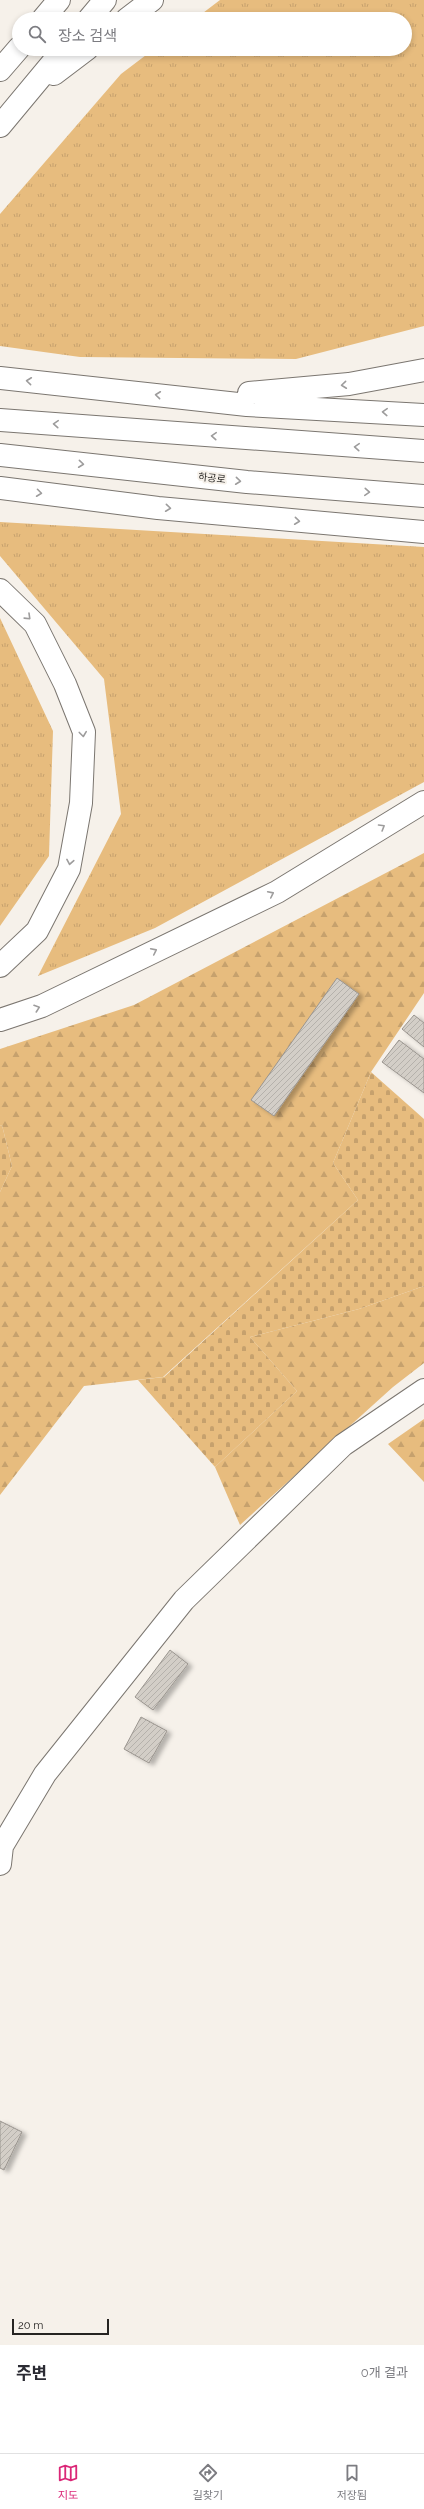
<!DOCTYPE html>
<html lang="ko">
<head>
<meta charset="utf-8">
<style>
	:root { --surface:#fff; --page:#f2f2f3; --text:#2b2b33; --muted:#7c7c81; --line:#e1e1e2; --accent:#db2777 }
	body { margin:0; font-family:Raleway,"Noto Sans KR",sans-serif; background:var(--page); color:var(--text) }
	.scale { position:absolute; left:12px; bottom:10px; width:97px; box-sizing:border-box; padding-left:4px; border:2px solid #262422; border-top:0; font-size:11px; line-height:14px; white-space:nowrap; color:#262422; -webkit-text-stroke:3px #f6f1ea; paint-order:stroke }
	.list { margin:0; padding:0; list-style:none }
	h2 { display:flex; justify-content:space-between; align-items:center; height:52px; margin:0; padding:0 16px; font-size:17px }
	h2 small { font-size:13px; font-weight:400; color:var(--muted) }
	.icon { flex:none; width:22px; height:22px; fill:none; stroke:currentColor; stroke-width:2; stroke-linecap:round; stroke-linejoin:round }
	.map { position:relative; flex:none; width:424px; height:2345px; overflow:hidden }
	.search { position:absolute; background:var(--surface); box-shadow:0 2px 6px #0003; left:12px; right:12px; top:12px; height:44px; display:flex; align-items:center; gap:10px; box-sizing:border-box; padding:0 14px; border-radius:22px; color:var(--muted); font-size:15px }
	.sheet { height:108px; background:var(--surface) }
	nav { display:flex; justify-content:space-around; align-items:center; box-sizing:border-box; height:56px; border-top:1px solid var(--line); background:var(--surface); font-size:11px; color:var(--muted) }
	nav a { display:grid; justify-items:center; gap:2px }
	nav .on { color:var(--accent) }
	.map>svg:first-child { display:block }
	.grass { fill:url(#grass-tufts) }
	.forest { fill:url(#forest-firs) }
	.cemetery { fill:url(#cemetery-stones) }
	.building { fill:url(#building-hatch); stroke:#9a958f; filter:url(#shadow) }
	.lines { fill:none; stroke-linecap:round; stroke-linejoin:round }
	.minor-casing { stroke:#7b7670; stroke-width:24 }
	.major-casing { stroke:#7b7670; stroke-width:24 }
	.highway-casing { stroke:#7b7670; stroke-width:24 }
	.minor { stroke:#fff; stroke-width:22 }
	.major { stroke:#fff; stroke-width:22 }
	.highway { stroke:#fff; stroke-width:22 }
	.oneway { stroke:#9d9c9c }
	.labels { text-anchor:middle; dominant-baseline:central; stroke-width:4; stroke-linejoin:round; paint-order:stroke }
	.street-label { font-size:10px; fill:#262422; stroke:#f6f1ea }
</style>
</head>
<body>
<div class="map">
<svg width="424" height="2345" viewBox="0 0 424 2345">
	<defs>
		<pattern id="grass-tufts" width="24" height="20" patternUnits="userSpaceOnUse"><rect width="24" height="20" fill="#e7bc7e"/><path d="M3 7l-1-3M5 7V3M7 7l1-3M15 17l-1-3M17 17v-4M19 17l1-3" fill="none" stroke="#c6a16d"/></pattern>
		<pattern id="forest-firs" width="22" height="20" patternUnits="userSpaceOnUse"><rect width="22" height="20" fill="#e7bc7e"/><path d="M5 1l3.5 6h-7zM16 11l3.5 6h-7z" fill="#c6a16d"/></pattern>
		<pattern id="cemetery-stones" width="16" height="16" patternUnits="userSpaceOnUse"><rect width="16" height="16" fill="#e7bc7e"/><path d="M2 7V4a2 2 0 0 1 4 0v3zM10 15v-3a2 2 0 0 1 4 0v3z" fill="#c6a16d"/></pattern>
		<pattern id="building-hatch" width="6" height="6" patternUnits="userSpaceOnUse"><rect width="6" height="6" fill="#d3cec7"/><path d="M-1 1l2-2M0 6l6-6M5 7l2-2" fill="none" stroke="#b5b1ab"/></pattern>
		<filter id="shadow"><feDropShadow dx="4.5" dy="2.5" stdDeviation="2" flood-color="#0004"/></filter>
	</defs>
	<rect width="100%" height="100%" fill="#f6f1ea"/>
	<path class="grass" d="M220,0H424V326L296,359L80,357L0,346V214L121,74L154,49H405V19H195Z
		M0,522L424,547V782L155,928L38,976L121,814L104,679L0,556Z
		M0,618L53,731L49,856L0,926Z"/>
	<path class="forest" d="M424,853V993L371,1072L333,1163L358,1200L163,1377L84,1386L0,1495V1192L12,1166L2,1125L0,1126V1049L134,1005Z
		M424,1286V1363L393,1387L240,1525L215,1467L297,1391L250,1337L359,1309Z
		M424,1419V1482L388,1444Z"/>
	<path class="cemetery" d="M371,1072L424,1119V1286L359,1309L250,1337L297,1391L215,1467L138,1380L164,1377L358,1200L333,1163Z
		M2,1125L12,1166L0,1192V1126Z"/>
	<path class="building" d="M337,978L359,994L274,1116L251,1100Z
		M414,1015L424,1023V1047L402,1029Z
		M399,1040L424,1059V1093L382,1062Z
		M170,1650L188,1664L153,1710L135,1697Z
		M141,1717L167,1731L149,1763L124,1749Z
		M0,2121L22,2132L4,2170L0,2168Z"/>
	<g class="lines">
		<defs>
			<path id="minor" d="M0,1864L2,1846L45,1774L184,1600L343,1445L424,1390"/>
			<path id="major" d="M0,420L424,451
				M0,455L247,482L424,496"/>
			<path id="highway" d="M43,19L59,0
				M89,19L105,0
				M127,19L152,0
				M0,70L19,48
				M54,74L87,49
				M0,126L64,49
				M0,378L247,405L424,415
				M249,393L349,384L424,370
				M0,488L158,508L424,532
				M0,590L35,624L65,684L84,732L81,803L69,869L37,931L0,966
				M0,1020L42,1006L277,892L424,802"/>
		</defs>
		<use href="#minor" class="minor-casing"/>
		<use href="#major" class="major-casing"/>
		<use href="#highway" class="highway-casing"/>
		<use href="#minor" class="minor"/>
		<use href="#major" class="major"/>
		<use href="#highway" class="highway"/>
	</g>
	<defs><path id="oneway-chevron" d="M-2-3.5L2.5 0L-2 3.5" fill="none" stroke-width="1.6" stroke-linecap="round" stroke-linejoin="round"/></defs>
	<g class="oneway">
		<use href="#oneway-chevron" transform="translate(29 381) rotate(-174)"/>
		<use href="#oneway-chevron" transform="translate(344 385) rotate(174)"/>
		<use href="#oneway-chevron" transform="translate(158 395) rotate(-174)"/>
		<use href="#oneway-chevron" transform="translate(385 412) rotate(-177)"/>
		<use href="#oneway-chevron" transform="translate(56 424) rotate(-176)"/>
		<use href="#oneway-chevron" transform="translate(214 436) rotate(-176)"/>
		<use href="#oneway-chevron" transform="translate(357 447) rotate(-176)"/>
		<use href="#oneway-chevron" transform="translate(81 464) rotate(6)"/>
		<use href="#oneway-chevron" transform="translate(238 481) rotate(6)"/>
		<use href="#oneway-chevron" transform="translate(367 492) rotate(4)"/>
		<use href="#oneway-chevron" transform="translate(39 493) rotate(7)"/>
		<use href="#oneway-chevron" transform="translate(168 508) rotate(6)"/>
		<use href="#oneway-chevron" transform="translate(297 521) rotate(6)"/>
		<use href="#oneway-chevron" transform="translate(28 617) rotate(44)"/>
		<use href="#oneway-chevron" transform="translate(83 734) rotate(83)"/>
		<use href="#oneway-chevron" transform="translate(382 827) rotate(-31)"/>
		<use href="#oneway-chevron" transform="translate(70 862) rotate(100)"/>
		<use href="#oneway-chevron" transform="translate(271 894) rotate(-26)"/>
		<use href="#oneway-chevron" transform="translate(154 951) rotate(-26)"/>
		<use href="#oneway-chevron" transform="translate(37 1008) rotate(-19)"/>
	</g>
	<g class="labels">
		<g class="street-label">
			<text transform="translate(212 478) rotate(6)">하공로</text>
		</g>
	</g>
</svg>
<div class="scale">20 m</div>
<div class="search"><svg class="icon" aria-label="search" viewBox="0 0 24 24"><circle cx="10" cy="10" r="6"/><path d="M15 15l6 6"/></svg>장소 검색</div>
</div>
<section class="sheet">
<h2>주변<small>0개 결과</small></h2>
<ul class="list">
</ul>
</section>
<nav>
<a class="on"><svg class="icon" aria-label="map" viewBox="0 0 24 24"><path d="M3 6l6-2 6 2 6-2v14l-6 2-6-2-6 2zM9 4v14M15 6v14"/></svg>지도</a>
<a><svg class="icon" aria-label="directions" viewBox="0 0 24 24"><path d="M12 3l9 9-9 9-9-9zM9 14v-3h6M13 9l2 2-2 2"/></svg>길찾기</a>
<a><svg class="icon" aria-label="saved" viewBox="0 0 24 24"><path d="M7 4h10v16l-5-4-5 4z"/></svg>저장됨</a>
</nav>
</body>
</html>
